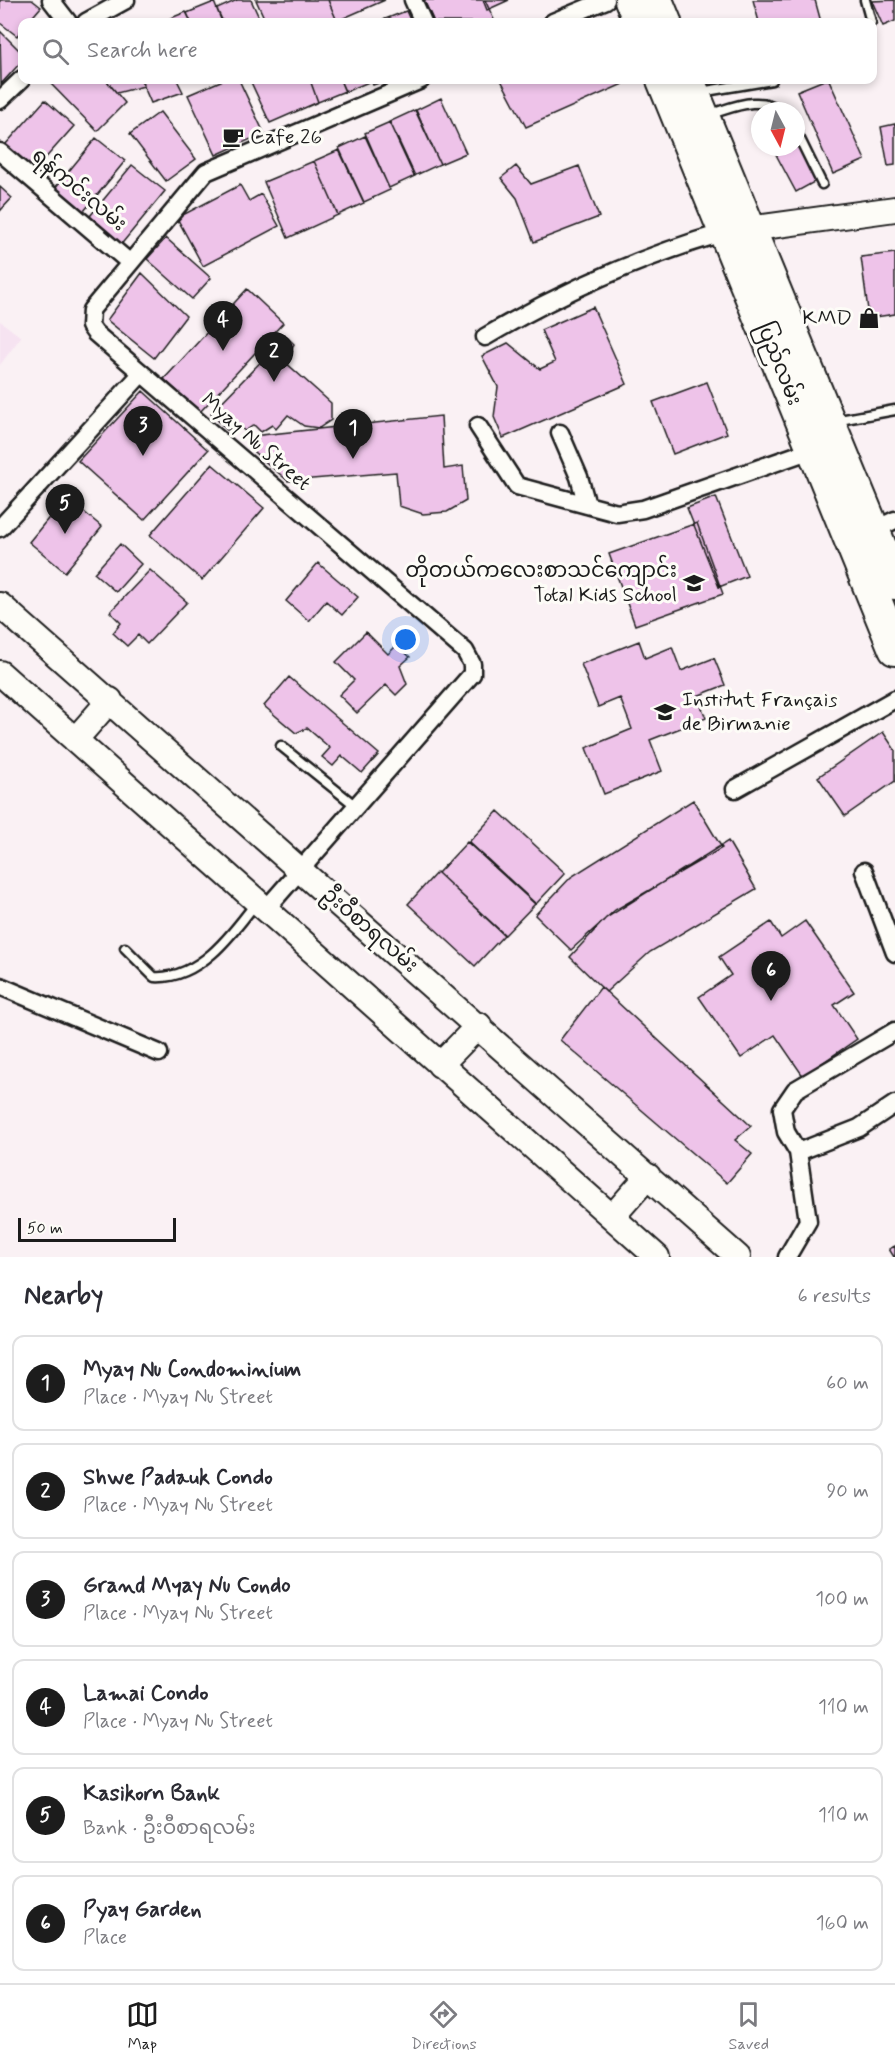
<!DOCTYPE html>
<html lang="en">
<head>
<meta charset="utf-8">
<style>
	:root { --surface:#fff; --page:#f2f2f3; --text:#2b2b33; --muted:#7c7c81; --line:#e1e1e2; --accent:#1c1c1c }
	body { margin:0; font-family:Mynerve,"Noto Sans Myanmar",sans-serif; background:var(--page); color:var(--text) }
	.compass { position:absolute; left:751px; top:102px; width:54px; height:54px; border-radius:50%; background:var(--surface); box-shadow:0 3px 9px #0003; rotate:173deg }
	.scale { position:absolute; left:18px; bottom:15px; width:158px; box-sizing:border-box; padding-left:6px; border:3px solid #1c1c1c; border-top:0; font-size:16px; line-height:21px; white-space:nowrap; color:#1c1c1c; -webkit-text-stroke:4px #fdfcf7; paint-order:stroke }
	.you { position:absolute; left:406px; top:640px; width:21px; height:21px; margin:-15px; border:4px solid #fff; border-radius:50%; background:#1a73e8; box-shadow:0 0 0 9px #1a73e833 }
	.badge { display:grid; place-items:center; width:39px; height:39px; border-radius:50%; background:var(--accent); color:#fff; font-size:20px; font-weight:700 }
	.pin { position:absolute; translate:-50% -50px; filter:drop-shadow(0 2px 3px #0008) }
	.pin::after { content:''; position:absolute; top:32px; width:21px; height:18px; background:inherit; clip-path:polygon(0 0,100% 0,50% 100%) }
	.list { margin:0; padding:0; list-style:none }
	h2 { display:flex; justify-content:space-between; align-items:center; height:78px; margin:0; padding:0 24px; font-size:26px }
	h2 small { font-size:20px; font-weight:400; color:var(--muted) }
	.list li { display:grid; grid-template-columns:39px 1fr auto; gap:18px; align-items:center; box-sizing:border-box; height:96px; margin:0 12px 12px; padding:0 12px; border:2px solid var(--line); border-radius:12px }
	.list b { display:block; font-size:22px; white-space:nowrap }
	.list p { margin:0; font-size:20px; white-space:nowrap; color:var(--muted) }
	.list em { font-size:20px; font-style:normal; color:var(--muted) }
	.icon { flex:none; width:33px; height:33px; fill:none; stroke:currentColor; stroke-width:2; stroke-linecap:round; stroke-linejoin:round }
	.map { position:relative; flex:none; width:895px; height:1257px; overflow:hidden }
	.search { position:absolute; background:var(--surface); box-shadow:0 3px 9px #0003; left:18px; right:18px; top:18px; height:66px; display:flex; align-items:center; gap:15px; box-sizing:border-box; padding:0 21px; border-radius:12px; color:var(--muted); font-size:22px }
	.sheet { height:726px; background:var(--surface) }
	nav { display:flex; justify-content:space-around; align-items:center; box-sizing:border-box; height:84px; border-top:2px solid var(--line); background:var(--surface); font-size:16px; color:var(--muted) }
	nav a { display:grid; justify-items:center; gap:3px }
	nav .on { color:var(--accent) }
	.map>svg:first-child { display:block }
	.built { fill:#f6e3f1 }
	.building { fill:#eec3e9; stroke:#1c1c1c; stroke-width:1.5 }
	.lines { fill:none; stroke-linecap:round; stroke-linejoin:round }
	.lane-casing { stroke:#1c1c1c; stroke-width:13 }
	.street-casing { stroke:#1c1c1c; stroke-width:21 }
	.secondary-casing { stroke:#1c1c1c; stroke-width:28 }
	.highway-casing { stroke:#1c1c1c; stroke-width:36 }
	.lane { stroke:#fdfcf7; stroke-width:8 }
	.street { stroke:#fdfcf7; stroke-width:16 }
	.secondary { stroke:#fdfcf7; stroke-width:24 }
	.highway { stroke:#fdfcf7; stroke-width:32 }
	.labels { text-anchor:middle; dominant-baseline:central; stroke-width:6; stroke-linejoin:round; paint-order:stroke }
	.poi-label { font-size:21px; fill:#1c1c1c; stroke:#fdfcf7; text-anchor:start }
	.street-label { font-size:21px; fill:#1c1c1c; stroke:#fdfcf7 }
</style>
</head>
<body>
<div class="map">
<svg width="895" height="1257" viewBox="0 0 895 1257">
	<rect width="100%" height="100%" fill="#faf1f4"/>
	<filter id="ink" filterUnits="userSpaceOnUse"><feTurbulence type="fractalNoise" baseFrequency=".0167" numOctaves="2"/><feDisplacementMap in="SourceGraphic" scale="12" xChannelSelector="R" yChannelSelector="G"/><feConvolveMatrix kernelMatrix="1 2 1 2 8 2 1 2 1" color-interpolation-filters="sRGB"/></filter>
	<g filter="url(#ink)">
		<path class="built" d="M0,321L21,337L0,365Z"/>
		<path class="building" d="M0,0H32L41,7L28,22H22V29L17,36L0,23Z
			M237,0H251L261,22H223L217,9Z
			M256,0H328L337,21L266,22Z
			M328,0H385L337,21Z
			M424,0H485L495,22H434Z
			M483,0H509L487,10Z
			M753,0H815L821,22H759Z
			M895,0V21L883,26L872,1Z
			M214,2L222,22H191L187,13Z
			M406,11L411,22H380V21Z
			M186,12L191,22H161Z
			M0,31L22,53V61L1,84Z
			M57,80H106L125,103L97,131L52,85Z
			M106,80H141L144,86L117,93Z
			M141,80H177L183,92L151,103Z
			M223,80H239L264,133L216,155L188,95Z
			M250,80H310L318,102L270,123Z
			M310,80H340L345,91L318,102Z
			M340,80H371V81L345,92Z
			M371,80H387L373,85Z
			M501,80H620L623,84L526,127Z
			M824,80H829L865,160L833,174L797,91Z
			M441,98L466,153L440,164L416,110Z
			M45,100L74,126L34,171L5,145Z
			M415,110L440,164L414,176L389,122Z
			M160,112L196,159L166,181L130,134Z
			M390,122L415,176L389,188L365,133Z
			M895,124V165L888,166L881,127Z
			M365,136L390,190L364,202L339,148Z
			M96,138L125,161L84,211L55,188Z
			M796,143L816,181L796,192L773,149L796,147Z
			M339,150L364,203L338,215L314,161Z
			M314,161L338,215L288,238L264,182Z
			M132,165L165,191L119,247L86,221Z
			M516,166L531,184L579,166L599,217L534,242L517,198L501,178Z
			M240,185L249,201L261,194L279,226L203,266L177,218Z
			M0,187L12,198L0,211Z
			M166,238L211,278L192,299L147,259Z
			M895,253V314L869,318L861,257Z
			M142,273L186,316L154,358L107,320Z
			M247,289L283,323L200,412L164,379Z
			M593,307L627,384L503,438L494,417L498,387L482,356L508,343L540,369L555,362L541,330Z
			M286,336L294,344L284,361L331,403V420L319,428L304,426L288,415L276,429L272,425L261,432L254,425L245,431L237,425L227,430L211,413Z
			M707,382L727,433L673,454L653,402Z
			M143,391L208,450L144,520L78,461Z
			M441,416L444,469L463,466L466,501L447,512L423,514L399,506L396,472L288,481L254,452L252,436Z
			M212,464L264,508L202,580L150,535Z
			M66,497L102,527L65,572L29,542Z
			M716,497L747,576L719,587L687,508Z
			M697,523L723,594L635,625L609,554Z
			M120,544L141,564L116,592L94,573Z
			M318,563L358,597L342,615L326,601L309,621L286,601Z
			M150,570L187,602L147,644L138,635L127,646L113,633L121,623L110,612Z
			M366,632L388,654L397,645L410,657L400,666L407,684L396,695L386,685L357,713L339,695L354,680L336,662Z
			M639,641L645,658L672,647L681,671L714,658L725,685L697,696L706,718L650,740L662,771L604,794L586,748L632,729L620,698L598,707L581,664Z
			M289,677L379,754L362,773L342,756L333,766L322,757L330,748L307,728L296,733L264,706Z
			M883,732L895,750V781L845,816L818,777Z
			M693,800L722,848L615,910L571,950L535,915L571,877Z
			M498,811L565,873L536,904L469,842Z
			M728,841L756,889L650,952L606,992L570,957L606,918Z
			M467,842L535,904L505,935L438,873Z
			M437,872L504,935L475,966L408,904Z
			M805,921L854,992L834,1005L857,1039L803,1076L775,1035L741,1058L699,997L731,975L719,957L771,922L781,938Z
			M601,987L751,1126L735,1140L752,1154L727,1183L560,1040Z
			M895,1246V1257H894L889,1249Z"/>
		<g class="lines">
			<defs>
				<path id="lane" d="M865,0L871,22
					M700,92L772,80
					M710,114C732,108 760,94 781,111
					M796,131L822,184
					M834,421L895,410
					M281,746L357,807
					M125,948L154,977C198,980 231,936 255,904"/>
				<path id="street" d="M51,0L68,22
					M413,0L423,22
					M86,22L126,0
					M553,22L606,0
					M0,100L22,79
					M0,152L129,262
					M485,337C561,292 640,257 725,232
					M478,426L517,486L587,505
					M560,433L579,477L587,505L617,513L643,509L814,449
					M0,528L141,374
					M874,530L895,520
					M735,789L895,699
					M864,871L895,953
					M266,909L472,674V664L465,651L95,333L90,326L91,310L206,172L421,80
					M0,986L159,1053
					M895,1031L795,1090L782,1109L786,1132L798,1152L859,1128L895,1104
					M787,1257L808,1221L798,1152"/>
				<path id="secondary" d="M748,229L895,209
					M0,605L738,1257
					M0,673L657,1257
					M75,740L110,700
					M440,1065L479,1025
					M612,1217L648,1176"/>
				<path id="highway" d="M631,0L640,22
					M656,0L665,22
					M663,80L895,649
					M688,80L895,583"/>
			</defs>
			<use href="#lane" class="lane-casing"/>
			<use href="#street" class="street-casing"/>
			<use href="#secondary" class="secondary-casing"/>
			<use href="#highway" class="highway-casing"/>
			<use href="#lane" class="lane"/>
			<use href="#street" class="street"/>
			<use href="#secondary" class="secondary"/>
			<use href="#highway" class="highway"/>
		</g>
	</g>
	<defs>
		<symbol id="cafe-bare" viewBox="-9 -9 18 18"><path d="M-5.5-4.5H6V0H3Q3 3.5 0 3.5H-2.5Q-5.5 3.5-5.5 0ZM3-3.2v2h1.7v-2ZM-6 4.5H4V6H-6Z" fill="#1c1c1c" stroke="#fdfcf7" stroke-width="2.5" paint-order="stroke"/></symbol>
		<symbol id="shop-bare" viewBox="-9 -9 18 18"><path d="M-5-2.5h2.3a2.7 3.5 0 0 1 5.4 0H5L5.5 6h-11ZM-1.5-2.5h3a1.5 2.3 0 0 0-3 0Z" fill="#1c1c1c" stroke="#fdfcf7" stroke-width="2.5" paint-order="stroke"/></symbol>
		<symbol id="school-bare" viewBox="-9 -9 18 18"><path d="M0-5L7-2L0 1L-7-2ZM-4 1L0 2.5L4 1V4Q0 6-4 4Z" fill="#1c1c1c" stroke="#fdfcf7" stroke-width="2.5" paint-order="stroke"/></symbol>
	</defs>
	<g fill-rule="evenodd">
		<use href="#cafe-bare" x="218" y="122" width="30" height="30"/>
		<use href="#shop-bare" x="854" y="303" width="30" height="30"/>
		<use href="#school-bare" x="679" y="568" width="30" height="30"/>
		<use href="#school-bare" x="650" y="697" width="30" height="30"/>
	</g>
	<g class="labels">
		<g class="poi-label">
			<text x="250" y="137">Cafe 26</text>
			<text x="852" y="318" text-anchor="end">KMD</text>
			<text x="677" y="571" text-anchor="end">တိုတယ်ကလေးစာသင်ကျောင်း<tspan x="677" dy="24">Total Kids School</tspan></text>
			<text x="682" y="700">Institut Français<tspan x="682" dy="24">de Birmanie</tspan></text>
		</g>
		<g class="street-label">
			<text transform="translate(79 190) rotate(40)">ရန်ကင်းလမ်း</text>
			<text transform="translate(779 364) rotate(68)">ပြည်လမ်း</text>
			<text transform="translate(256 442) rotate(41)">Myay Nu Street</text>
			<text transform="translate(370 930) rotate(41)">ဦးဝီစာရလမ်း</text>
		</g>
	</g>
</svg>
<svg class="compass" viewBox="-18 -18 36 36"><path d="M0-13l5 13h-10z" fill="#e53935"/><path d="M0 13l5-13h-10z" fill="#7c7c81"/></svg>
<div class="scale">50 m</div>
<div class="you"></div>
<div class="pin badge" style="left:353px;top:459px">1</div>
<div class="pin badge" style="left:274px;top:382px">2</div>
<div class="pin badge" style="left:143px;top:456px">3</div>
<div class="pin badge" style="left:223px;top:351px">4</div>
<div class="pin badge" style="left:65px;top:534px">5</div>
<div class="pin badge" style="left:771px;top:1001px">6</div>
<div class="search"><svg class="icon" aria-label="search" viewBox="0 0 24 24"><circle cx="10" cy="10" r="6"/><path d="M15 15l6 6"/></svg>Search here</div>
</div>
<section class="sheet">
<h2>Nearby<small>6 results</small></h2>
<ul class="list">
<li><span class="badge">1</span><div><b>Myay Nu Condominium</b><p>Place · Myay Nu Street</p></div><em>60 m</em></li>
<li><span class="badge">2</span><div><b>Shwe Padauk Condo</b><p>Place · Myay Nu Street</p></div><em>90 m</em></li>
<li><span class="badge">3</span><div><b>Grand Myay Nu Condo</b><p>Place · Myay Nu Street</p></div><em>100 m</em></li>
<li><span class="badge">4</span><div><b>Lamai Condo</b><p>Place · Myay Nu Street</p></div><em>110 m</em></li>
<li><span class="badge">5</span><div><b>Kasikorn Bank</b><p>Bank · ဦးဝီစာရလမ်း</p></div><em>110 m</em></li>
<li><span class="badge">6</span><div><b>Pyay Garden</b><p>Place</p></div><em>160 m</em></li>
</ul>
</section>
<nav>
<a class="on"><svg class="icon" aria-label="map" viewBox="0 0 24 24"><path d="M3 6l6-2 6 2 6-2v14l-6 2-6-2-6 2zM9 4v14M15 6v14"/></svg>Map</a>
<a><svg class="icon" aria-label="directions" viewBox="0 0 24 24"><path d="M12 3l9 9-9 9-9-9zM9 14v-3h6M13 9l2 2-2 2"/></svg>Directions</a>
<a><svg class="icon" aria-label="saved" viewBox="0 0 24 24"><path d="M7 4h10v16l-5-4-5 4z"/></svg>Saved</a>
</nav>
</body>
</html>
